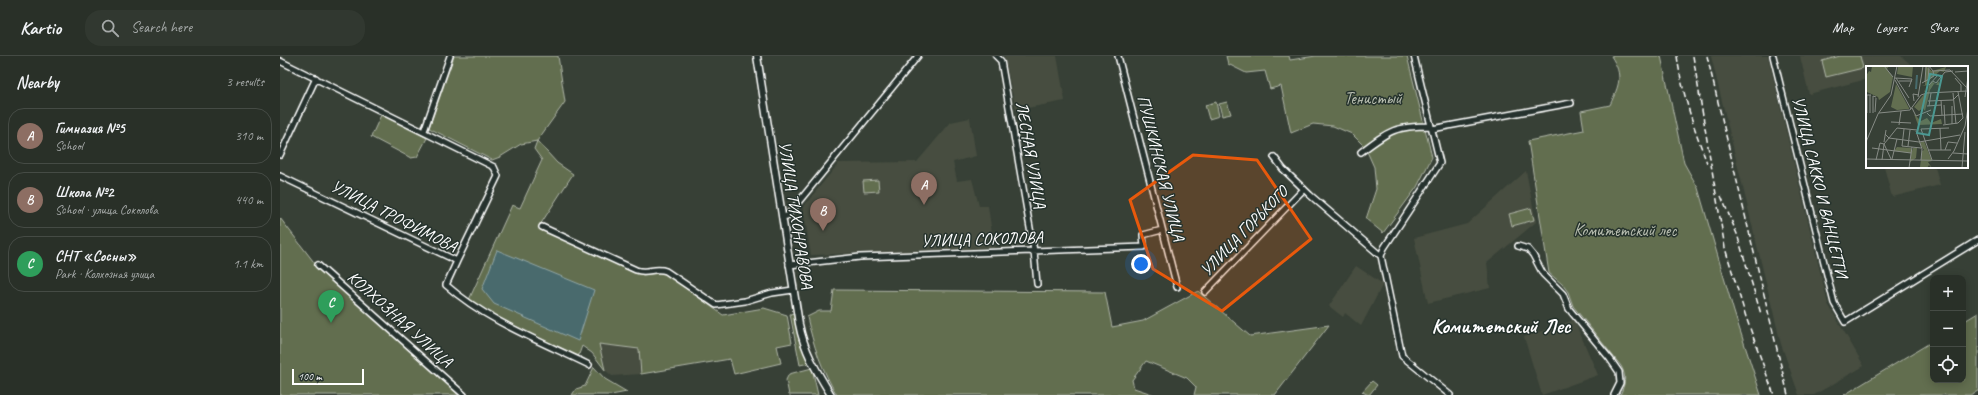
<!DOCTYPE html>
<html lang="en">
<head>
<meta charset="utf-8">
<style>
	:root { --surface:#293028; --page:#313830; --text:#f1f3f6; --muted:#a5a9a8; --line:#454b45; --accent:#8c9099 }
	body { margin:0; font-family:Caveat,sans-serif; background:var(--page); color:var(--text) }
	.controls { position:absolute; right:12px; bottom:12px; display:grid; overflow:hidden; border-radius:8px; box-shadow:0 2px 10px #0003 }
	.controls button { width:36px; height:36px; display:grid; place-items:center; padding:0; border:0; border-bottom:1px solid var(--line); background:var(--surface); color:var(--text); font:20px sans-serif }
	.scale { position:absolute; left:12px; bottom:10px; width:72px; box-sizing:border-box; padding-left:4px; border:2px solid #fff; border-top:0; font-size:11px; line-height:14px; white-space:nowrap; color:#fff; -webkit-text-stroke:3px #26332d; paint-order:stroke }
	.you { position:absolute; left:861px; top:208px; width:14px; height:14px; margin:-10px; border:3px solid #fff; border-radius:50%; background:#1a73e8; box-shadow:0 0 0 6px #1a73e833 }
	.badge { display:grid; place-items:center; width:26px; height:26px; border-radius:50%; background:var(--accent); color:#fff; font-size:13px; font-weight:700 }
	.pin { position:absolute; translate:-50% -33px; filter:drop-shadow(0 1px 2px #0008) }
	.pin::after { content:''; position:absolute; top:21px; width:14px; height:12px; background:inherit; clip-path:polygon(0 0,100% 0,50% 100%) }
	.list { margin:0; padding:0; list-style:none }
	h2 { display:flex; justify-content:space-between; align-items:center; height:52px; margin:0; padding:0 16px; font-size:17px }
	h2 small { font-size:13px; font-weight:400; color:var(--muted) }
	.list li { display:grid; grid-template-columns:26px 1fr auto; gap:12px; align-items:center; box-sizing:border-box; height:56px; margin:0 8px 8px; padding:0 8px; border:1px solid var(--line); border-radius:16px }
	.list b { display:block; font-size:15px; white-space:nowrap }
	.list p { margin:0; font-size:13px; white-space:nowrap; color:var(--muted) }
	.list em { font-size:13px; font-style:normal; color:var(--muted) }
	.icon { flex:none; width:22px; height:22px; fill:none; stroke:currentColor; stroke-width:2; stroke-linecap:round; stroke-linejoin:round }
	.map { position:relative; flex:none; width:1698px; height:339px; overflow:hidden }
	header { display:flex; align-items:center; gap:24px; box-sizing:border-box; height:56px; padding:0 20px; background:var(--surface); border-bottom:1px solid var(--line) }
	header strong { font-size:19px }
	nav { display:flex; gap:22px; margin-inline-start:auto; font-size:14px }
	.search { width:280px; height:36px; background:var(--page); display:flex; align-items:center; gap:10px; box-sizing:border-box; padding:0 14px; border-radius:16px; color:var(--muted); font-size:15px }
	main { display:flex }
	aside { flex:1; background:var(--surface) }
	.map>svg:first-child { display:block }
	.built { fill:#474d40 }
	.green { fill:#626e50; stroke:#b0b6a8 }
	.water { fill:#486b6d; stroke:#91a6a7 }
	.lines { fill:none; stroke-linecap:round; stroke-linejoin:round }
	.minor-casing { stroke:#fff; stroke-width:8 }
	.major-casing { stroke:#fff; stroke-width:9 }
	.minor { stroke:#26332d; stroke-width:5 }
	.major { stroke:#26332d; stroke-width:6 }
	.rail { stroke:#fff; stroke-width:1.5; stroke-dasharray:6 3; stroke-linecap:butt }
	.marked { fill:#e8590c; fill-opacity:0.2; stroke:#e8590c; stroke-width:3; stroke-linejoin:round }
	.labels { text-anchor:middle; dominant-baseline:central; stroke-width:3; stroke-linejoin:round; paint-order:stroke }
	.park-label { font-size:17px; fill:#b8beb0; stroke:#26332d }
	.street-label { font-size:17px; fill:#fff; stroke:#26332d }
	.district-label { font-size:21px; font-weight:bold; fill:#fff; stroke:#26332d }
	.inset-river { fill:none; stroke:#486b6d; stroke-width:2 }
	.inset-road { fill:none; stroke:#878c86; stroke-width:1 }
	.view { fill:#4b9892; fill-opacity:0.15; stroke:#4b9892; stroke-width:2 }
	.inset-edge { fill:none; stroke:#fff; stroke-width:2 }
</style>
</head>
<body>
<header>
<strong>Kartio</strong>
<div class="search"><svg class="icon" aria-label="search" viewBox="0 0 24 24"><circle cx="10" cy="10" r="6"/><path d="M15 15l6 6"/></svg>Search here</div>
<nav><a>Map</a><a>Layers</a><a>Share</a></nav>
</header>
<main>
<aside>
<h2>Nearby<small>3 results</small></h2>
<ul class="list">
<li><span class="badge" style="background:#8d6e63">A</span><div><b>Гимназия №5</b><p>School</p></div><em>310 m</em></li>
<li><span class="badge" style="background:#8d6e63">B</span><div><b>Школа №2</b><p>School · улица Соколова</p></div><em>440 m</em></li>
<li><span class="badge" style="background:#2e9e5b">C</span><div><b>СНТ «Сосны»</b><p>Park · Колхозная улица</p></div><em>1.1 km</em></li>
</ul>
</aside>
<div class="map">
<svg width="1698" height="339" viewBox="0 0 1698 339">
	<rect width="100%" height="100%" fill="#374036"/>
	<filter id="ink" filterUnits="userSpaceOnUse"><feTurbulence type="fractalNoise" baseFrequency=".025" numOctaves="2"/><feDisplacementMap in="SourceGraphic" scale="8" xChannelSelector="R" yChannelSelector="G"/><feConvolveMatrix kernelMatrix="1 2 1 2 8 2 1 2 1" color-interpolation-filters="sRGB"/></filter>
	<g filter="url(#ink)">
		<path class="built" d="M724,0H777L785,45L736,54Z
			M1431,0H1488L1548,248L1584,310L1534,339H1519L1501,288Z
			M1520,0H1621L1634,11H1587V23L1529,38Z
			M690,62L696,100L673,106L677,125L692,123L699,150H708L714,192L531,199L523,151L559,107L637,106L671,66Z
			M512,100L517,133L508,134L504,101Z
			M1604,111H1655L1660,129L1612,141Z
			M1246,115L1256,166L1207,207L1210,232L1148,247L1134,182L1187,168Z
			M1076,210L1103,228L1081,270L1065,257L1063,261L1049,250Z
			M1294,264L1318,319L1262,339L1244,281Z
			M318,288L360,293L361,318L332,320L325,314Z"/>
		<path class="green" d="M174,0H278L285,46L257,85L277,107L293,118L260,169L363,219L383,216L443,259L484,252L507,259L512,287L497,290L501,307L454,318L450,303L361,318L359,293L319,288L325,314L312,297L302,290L298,301L188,246L232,149L240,152L262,104L254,93L257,85L241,88L220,101L212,104L149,72Z
			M946,0H1009L1010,4L1036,0H1127L1152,101L1137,131L1103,177L1086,163L1096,133L1094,111L1085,91L1072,78L1053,70L1033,68L1011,77L1001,30L990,33L985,15L966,17L948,8Z
			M1331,0H1381L1404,107L1418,132L1454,256L1481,339H1340C1345,328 1347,321 1341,310L1293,250L1288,236L1282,228L1269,217L1248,85L1304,74L1301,55L1330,49C1339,29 1344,20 1331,0Z
			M1560,0H1580L1583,12L1546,21L1542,5Z
			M936,46L939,60L929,63L925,49Z
			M947,46L951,58L942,60L939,48Z
			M101,59L147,82L137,101L131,102L91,81Z
			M598,124L599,135L584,136L583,125Z
			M1251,152L1254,164L1232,170L1229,158Z
			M0,162L40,214L180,339H0Z
			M554,234L825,236L832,271L863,265L918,235L970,280L1049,269L995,339H914L916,331L907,322L866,305L852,324L854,332L875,339H557C542,314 533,289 527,261L539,255H551Z
			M514,257L520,287L529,307L520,309L510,258Z
			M1698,257V335L1690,339H1564L1653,285V324H1683V266Z
			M314,311L325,323L347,336L331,339H292L296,333L305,330Z
			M532,312L538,339H509L506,324L509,318Z
			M1092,325L1097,329L1089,339L1082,336Z"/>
		<path class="water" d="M217,194L314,234L298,285L214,248L202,233Z"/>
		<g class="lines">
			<defs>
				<path id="minor" d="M716,0L721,5L754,195L757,228
					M838,0L897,231
					M1134,0L1160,107L1104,192L1101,200L1122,300L1170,339
					M1493,0L1554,247L1565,266L1698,184
					M0,5L214,111L218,120L177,205
					M1152,73L1291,47
					M144,75L170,0
					M1081,96C1110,74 1115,70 1151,70
					M0,99L36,22
					M994,101L1003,113L1030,139L1101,200
					M0,120L177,205L166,229C207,265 260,285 309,309
					M502,161L507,160L638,0
					M262,171L356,214C367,218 375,211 386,215L436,249L465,245L492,237L513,234
					M1238,190L1248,193L1253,199L1263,218L1283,238L1289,253L1330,303L1339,316L1340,327L1334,339
					M38,209L184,339
					M509,209L580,201L864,191L863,179L882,174
					M925,236L1024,133"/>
				<path id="major" d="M477,0L519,268C524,295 537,316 551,339"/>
			</defs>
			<use href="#minor" class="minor-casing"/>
			<use href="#major" class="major-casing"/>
			<use href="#minor" class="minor"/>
			<use href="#major" class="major"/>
			<path class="rail" d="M1397,0C1402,37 1414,72 1427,107
				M1413,0L1445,192L1466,261L1494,339
				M1427,0L1508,339
				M1441,140L1457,178L1481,258"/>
		</g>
	</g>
	<path class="marked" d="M913,99L977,104L1031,183L942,255L873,213L850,144Z"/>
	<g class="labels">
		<g class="park-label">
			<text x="1093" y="42">Тенистый</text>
			<text x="1345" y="174">Комитетский лес</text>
		</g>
		<g class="street-label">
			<text transform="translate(751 99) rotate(80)">ЛЕСНАЯ УЛИЦА</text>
			<text transform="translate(881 112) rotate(76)">ПУШКИНСКАЯ УЛИЦА</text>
			<text transform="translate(1540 131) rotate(76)">УЛИЦА САККО И ВАНЦЕТТИ</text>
			<text transform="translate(516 159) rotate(81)">УЛИЦА ТИХОНРАВОВА</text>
			<text transform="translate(114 160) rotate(27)">УЛИЦА ТРОФИМОВА</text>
			<text transform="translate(964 175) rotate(-46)">УЛИЦА ГОРЬКОГО</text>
			<text transform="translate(702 183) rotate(-2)">УЛИЦА СОКОЛОВА</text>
			<text transform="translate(120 263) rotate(42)">КОЛХОЗНАЯ УЛИЦА</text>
		</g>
		<g class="district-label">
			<text x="1221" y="270">Комитетский Лес</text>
		</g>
	</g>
	<g transform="translate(1586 10)">
		<rect width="102" height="102" fill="#374036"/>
		<path d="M6,0H23L21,3L27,11L24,26L13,34L12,31L1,26L0,10L3,5L5,6ZM32,0H47L46,11L31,8ZM60,0L66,5L80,1L78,6L74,5L61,16L63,19L66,15L70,19L72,15L75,20L68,18L64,24L59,45L57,42L53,45L48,41L59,27L58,24L59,25L62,26L63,19L56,20L59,19ZM30,18L43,42V43L31,44L25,41ZM48,48L55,55L61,52L65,57L75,53L76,58L52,59ZM58,75L66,95L62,96L66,102L63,99L61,102L54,101L56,85L58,84L53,77ZM31,81L45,82L46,85L47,82H51L50,92L44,96L45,87L28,85Z" fill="#626e50"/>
		<path class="inset-river" d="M50,23L51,9"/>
		<path class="inset-road" d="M18,0L27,11M63,0L67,5L84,4M84,4L102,23M89,6L102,5M29,12L46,13L43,21M30,12L43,32M89,12L95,19V25M29,14L45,43M33,15H46M62,15L63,1M67,15L70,17L79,6L87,5M59,16L60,0M56,17L68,10L67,5M63,19L72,9L75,11M87,27L90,58M52,31L57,0M99,31L102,11M75,34L76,49M48,35L47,28L53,29M62,35L87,34L93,28M78,39L79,58M61,40L75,39M63,40L65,27M86,40V58M46,42L50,50L65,44M9,46L10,32M1,47V29H5M4,47V29M7,47V30L10,31M13,47L44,44L55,29L61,27L102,25M61,47L64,50L97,48M25,56L45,57M33,59L35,45M77,59L92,57L97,52L92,26M74,62L75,84M38,63L36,80L55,82M50,65L56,83L55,94M19,68L23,72L31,62L51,64M0,76L12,48L25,29L31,0M18,76L20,64M18,78L25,93M42,80L44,64M6,82L45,87M63,84H85M79,84L82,76L91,77M87,87L102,88M0,93L102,95M26,93L31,73M82,93L88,85L99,60L102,42M10,94L14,77L18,78M16,94L18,78L23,72L53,76L94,69M66,94L55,63L83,62M43,102L46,81M96,102L99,66"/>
		<path class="view" d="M64,8L76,10L63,69L51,67Z"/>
		<rect width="102" height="102" class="inset-edge"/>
	</g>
</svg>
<div class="controls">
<button>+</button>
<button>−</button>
<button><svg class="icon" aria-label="locate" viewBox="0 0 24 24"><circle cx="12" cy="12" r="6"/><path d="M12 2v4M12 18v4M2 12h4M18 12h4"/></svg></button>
</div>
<div class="scale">100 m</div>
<div class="you"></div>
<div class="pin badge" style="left:644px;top:149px;background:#8d6e63">A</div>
<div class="pin badge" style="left:543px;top:175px;background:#8d6e63">B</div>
<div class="pin badge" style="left:51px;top:267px;background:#2e9e5b">C</div>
</div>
</main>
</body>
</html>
